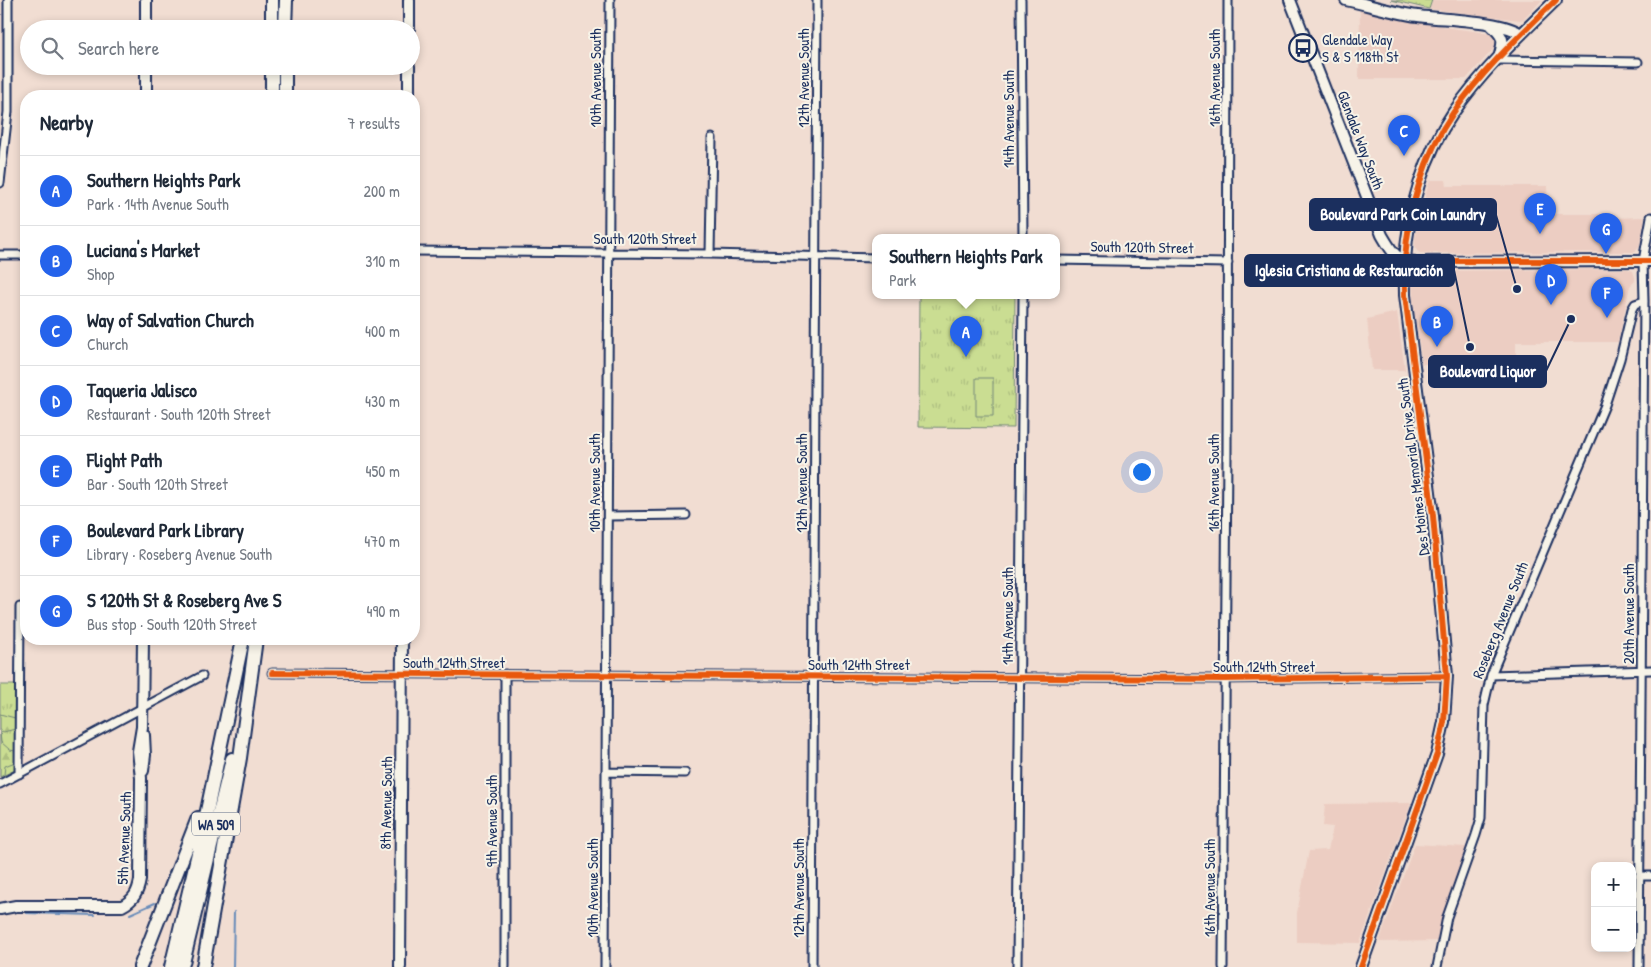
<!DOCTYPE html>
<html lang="en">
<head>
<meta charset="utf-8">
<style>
	:root { --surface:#fff; --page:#f2f2f3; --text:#1f2937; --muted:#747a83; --line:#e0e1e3; --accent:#2563eb }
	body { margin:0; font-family:"Patrick Hand",sans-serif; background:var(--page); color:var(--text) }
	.controls { position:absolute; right:15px; bottom:15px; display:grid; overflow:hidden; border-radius:10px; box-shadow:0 2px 8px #0003 }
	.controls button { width:45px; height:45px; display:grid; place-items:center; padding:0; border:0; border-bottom:1px solid var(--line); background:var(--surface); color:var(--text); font:25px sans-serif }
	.you { position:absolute; left:1141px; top:471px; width:18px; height:18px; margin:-12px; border:4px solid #fff; border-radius:50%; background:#1a73e8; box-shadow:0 0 0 8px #1a73e833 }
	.badge { display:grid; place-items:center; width:32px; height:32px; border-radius:50%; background:var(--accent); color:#fff; font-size:16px; font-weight:700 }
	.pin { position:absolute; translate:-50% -41px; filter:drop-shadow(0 1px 2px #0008) }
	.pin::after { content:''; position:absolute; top:26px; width:18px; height:15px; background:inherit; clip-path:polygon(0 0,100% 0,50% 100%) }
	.popup { position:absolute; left:872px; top:234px; width:188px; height:65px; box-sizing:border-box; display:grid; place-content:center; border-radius:10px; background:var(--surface); filter:drop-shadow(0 1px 4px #0005); font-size:16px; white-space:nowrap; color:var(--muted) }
	.popup b { font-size:19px; color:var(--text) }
	.popup::after { content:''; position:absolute; left:50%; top:100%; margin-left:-10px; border:10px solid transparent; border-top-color:var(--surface) }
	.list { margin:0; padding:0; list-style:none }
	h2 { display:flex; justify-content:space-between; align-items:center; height:65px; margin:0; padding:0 20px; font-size:21px }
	h2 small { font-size:16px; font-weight:400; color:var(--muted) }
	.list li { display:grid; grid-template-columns:32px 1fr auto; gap:15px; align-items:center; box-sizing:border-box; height:70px; padding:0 20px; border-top:1px solid var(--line) }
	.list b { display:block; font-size:19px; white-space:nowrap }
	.list p { margin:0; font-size:16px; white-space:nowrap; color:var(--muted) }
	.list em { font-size:16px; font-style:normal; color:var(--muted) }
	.icon { flex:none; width:28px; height:28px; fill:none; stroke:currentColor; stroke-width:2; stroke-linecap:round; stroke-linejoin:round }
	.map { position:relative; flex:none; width:1651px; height:967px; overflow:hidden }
	.search { position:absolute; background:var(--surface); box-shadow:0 2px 8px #0003; left:20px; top:20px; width:400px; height:55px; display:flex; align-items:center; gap:12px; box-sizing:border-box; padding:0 18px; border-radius:28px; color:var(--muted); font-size:19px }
	.panel { position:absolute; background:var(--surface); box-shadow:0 2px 8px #0003; left:20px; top:90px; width:400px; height:555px; border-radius:20px }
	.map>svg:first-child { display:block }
	.built { fill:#eccdc2 }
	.grass { fill:url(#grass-tufts); stroke:#728678 }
	.forest { fill:url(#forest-firs); stroke:#728678 }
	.pitch { fill:#cadd92; stroke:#728678 }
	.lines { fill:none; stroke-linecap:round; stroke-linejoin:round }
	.stream { stroke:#678bb9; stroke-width:2 }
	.street-casing { stroke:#1b2f5e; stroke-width:11 }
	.secondary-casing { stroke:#1b2f5e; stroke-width:14 }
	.highway-casing { stroke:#1b2f5e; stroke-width:16 }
	.street { stroke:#f7f3e8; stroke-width:7 }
	.secondary { stroke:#f7f3e8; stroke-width:10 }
	.highway { stroke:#f7f3e8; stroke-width:12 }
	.cycleway-casing { stroke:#f7f3e8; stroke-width:9 }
	.cycleway { stroke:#e8590c; stroke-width:6 }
	.labels { text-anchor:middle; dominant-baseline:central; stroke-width:4; stroke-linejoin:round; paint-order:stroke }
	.shield { fill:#f7f3e8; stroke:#5d6a87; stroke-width:1 }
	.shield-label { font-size:14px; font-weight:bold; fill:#1b2f5e }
	.poi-label { font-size:15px; fill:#1b2f5e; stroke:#f7f3e8; text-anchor:start }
	.street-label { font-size:15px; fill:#1b2f5e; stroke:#f7f3e8 }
	.leader { fill:none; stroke:#1b2f5e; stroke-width:2 }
	.callout-dot { fill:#1b2f5e; stroke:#f7f3e8; stroke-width:2 }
	.callout { fill:#1b2f5e; stroke:#1b2f5e; stroke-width:2 }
	.callout-label { font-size:16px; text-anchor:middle; font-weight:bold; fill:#fff }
</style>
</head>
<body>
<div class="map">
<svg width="1651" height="967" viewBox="0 0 1651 967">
	<defs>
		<pattern id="grass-tufts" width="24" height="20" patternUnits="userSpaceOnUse" patternTransform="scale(1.25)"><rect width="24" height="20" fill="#cadd92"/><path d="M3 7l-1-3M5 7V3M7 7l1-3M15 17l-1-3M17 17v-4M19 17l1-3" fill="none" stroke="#adbe80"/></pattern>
		<pattern id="forest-firs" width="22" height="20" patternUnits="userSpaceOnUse" patternTransform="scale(1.25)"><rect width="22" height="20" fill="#cadd92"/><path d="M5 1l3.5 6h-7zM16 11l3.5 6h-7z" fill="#adbe80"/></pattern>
	</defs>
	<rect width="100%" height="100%" fill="#f1ddd2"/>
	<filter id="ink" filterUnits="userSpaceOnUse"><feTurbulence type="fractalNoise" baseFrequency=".02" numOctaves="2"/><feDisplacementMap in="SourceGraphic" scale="10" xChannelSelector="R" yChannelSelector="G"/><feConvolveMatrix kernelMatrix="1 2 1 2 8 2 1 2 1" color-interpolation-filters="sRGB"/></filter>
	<g filter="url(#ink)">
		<path class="built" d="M1432,0H1542L1524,19L1520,20L1429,9Z
			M1360,10L1451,28L1490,33L1495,37L1496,46L1466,79H1359Z
			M1430,180H1446L1447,186H1547L1548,214H1610V218L1645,217L1640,245L1637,250L1633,252L1420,253L1417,251L1415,246V239L1419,216Z
			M1628,269L1633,271L1635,277V281L1630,286L1618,342H1516V363L1422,364L1413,301L1412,280L1416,272L1419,271Z
			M1397,312L1405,370H1372L1367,319Z
			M1411,803L1360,943L1297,942V913L1309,851L1328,850L1333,827L1323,826L1325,804Z
			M1415,844L1466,847L1443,916L1438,941L1379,942Z"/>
		<path class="grass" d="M1391,0H1432L1429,9Z
			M919,296H1015L1014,428L918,427Z
			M0,685H15V770L0,777Z"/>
		<path class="forest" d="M0,714L15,718V729L0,733L1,742L10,750L15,751V762L5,766L4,775L0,777Z"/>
		<path class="pitch" d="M976,378H993V416H976Z"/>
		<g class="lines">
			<path class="stream" d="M26,913L95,915
				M130,914L155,903
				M233,967L234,912"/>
			<defs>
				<path id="street" d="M1021,0L1023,238
					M1498,60L1638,62
					M0,183L8,112V0
					M414,251L710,254L876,258
					M710,254L712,138
					M0,255H26
					M1056,260L1228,263
					M608,516L686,515
					M272,673L1224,679L1447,676
					M1491,675L1651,670
					M607,772L685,773
					M19,774L20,607
					M0,784L202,676
					M1639,876H1651
					M505,967V674
					M605,967L610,0
					M812,967L817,0
					M1017,967L1023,296
					M1223,967L1227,455L1228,0
					M1437,967L1447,917L1476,835L1481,818L1484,705L1491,675L1605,405L1620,359L1632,309L1635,304L1644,301
					M1639,967L1644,301L1643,261L1651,217"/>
				<path id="secondary" d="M1290,0L1382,235C1392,252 1396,261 1416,262L1651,261
					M1346,0C1368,5 1389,11 1411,15C1438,20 1500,19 1521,34
					M1491,25C1505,38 1504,40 1499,58
					M146,29V0
					M409,29V0
					M146,96V66
					M409,96V66
					M143,771L145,755L144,735
					M0,909L16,906H122C134,900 138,892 140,880L141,778L138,751L142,727L143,639
					M400,967L402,639
					M1361,967L1437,754L1444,722L1447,676L1433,516L1405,295C1405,283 1404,271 1405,260C1408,210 1424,155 1453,113C1482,71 1520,35 1556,0"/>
				<path id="highway" d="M272,29V0
					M285,29L286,0
					M272,96V66
					M285,96V66
					M140,967L198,818
					M171,967L199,849L243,639
					M182,967L232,759
					M203,967L240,758L256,639"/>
			</defs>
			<use href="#street" class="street-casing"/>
			<use href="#secondary" class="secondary-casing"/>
			<use href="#highway" class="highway-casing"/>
			<use href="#street" class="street"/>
			<use href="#secondary" class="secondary"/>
			<use href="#highway" class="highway"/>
			<defs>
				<path id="cycleway" d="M1404,261H1651
					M272,673L1224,679L1447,676
					M1361,967L1437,754L1444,722L1447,676L1433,516L1405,295C1405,283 1404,271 1405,260C1408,210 1424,155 1453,113C1482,71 1520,35 1556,0"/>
			</defs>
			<use href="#cycleway" class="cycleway-casing"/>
			<use href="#cycleway" class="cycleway"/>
		</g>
	</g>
	<defs>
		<symbol id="bus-ring" viewBox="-11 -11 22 22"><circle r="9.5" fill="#f7f3e8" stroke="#1b2f5e" stroke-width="1.5"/><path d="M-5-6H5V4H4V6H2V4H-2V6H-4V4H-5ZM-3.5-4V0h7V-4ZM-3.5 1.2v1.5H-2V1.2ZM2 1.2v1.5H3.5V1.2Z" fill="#1b2f5e"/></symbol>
	</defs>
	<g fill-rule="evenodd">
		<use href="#bus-ring" x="1287" y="32" width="32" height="32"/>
	</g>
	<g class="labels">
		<rect class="shield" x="192" y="812.5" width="48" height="23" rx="4"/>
		<g class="shield-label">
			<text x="216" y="824">WA 509</text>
		</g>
		<g class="poi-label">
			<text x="1322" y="39">Glendale Way<tspan x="1322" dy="17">S &amp; S 118th St</tspan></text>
		</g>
		<g class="street-label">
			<text transform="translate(595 78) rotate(-90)">10th Avenue South</text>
			<text transform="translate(803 78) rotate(-90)">12th Avenue South</text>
			<text transform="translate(1214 78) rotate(-90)">16th Avenue South</text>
			<text transform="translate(1008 119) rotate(-90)">14th Avenue South</text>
			<text transform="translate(1361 140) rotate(69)">Glendale Way South</text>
			<text x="645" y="238">South 120th Street</text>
			<text transform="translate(1142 247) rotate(1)">South 120th Street</text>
			<text transform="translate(1413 467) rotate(-97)">Des Moines Memorial Drive South</text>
			<text transform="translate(594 483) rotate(-90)">10th Avenue South</text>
			<text transform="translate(801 483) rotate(-90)">12th Avenue South</text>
			<text transform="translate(1213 483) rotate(-90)">16th Avenue South</text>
			<text transform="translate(1628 614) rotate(-90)">20th Avenue South</text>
			<text transform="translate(1007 616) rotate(-90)">14th Avenue South</text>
			<text transform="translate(1500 620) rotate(-68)">Roseberg Avenue South</text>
			<text x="454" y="662">South 124th Street</text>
			<text x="859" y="664">South 124th Street</text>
			<text x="1264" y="666">South 124th Street</text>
			<text transform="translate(386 803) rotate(-89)">8th Avenue South</text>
			<text transform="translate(491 821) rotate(-90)">9th Avenue South</text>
			<text transform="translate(124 838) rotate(-88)">5th Avenue South</text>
			<text transform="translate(592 888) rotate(-90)">10th Avenue South</text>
			<text transform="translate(798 888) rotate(-90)">12th Avenue South</text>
			<text transform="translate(1209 888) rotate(-90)">16th Avenue South</text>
		</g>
	</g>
	<path class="leader" d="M1517 289L1496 215M1470 347L1454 270M1571 319L1546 371"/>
	<g class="callout-dot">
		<circle cx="1517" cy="289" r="5"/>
		<circle cx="1470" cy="347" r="5"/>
		<circle cx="1571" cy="319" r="5"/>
	</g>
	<g class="callout">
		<rect x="1310" y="199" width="186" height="31" rx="5"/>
		<rect x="1245" y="255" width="209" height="31" rx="5"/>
		<rect x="1429" y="356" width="117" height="31" rx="5"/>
	</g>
	<g class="callout-label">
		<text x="1403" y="220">Boulevard Park Coin Laundry</text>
		<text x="1349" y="276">Iglesia Cristiana de Restauración</text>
		<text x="1488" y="377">Boulevard Liquor</text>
	</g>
</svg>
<div class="controls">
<button>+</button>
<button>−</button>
</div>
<div class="you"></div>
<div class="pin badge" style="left:966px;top:357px">A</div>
<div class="popup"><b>Southern Heights Park</b>Park</div>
<div class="pin badge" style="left:1437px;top:347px">B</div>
<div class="pin badge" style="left:1404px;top:156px">C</div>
<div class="pin badge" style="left:1551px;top:305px">D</div>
<div class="pin badge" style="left:1540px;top:234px">E</div>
<div class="pin badge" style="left:1607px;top:318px">F</div>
<div class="pin badge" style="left:1606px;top:254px">G</div>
<div class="search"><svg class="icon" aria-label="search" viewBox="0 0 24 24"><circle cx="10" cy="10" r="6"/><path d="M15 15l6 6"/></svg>Search here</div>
<section class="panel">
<h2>Nearby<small>7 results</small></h2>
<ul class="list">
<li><span class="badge">A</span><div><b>Southern Heights Park</b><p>Park · 14th Avenue South</p></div><em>200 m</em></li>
<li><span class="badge">B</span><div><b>Luciana's Market</b><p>Shop</p></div><em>310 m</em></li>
<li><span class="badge">C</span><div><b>Way of Salvation Church</b><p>Church</p></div><em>400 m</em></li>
<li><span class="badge">D</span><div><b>Taqueria Jalisco</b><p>Restaurant · South 120th Street</p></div><em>430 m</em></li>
<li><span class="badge">E</span><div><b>Flight Path</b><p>Bar · South 120th Street</p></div><em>450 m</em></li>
<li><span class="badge">F</span><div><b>Boulevard Park Library</b><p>Library · Roseberg Avenue South</p></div><em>470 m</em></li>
<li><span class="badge">G</span><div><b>S 120th St &amp; Roseberg Ave S</b><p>Bus stop · South 120th Street</p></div><em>490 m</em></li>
</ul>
</section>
</div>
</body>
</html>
